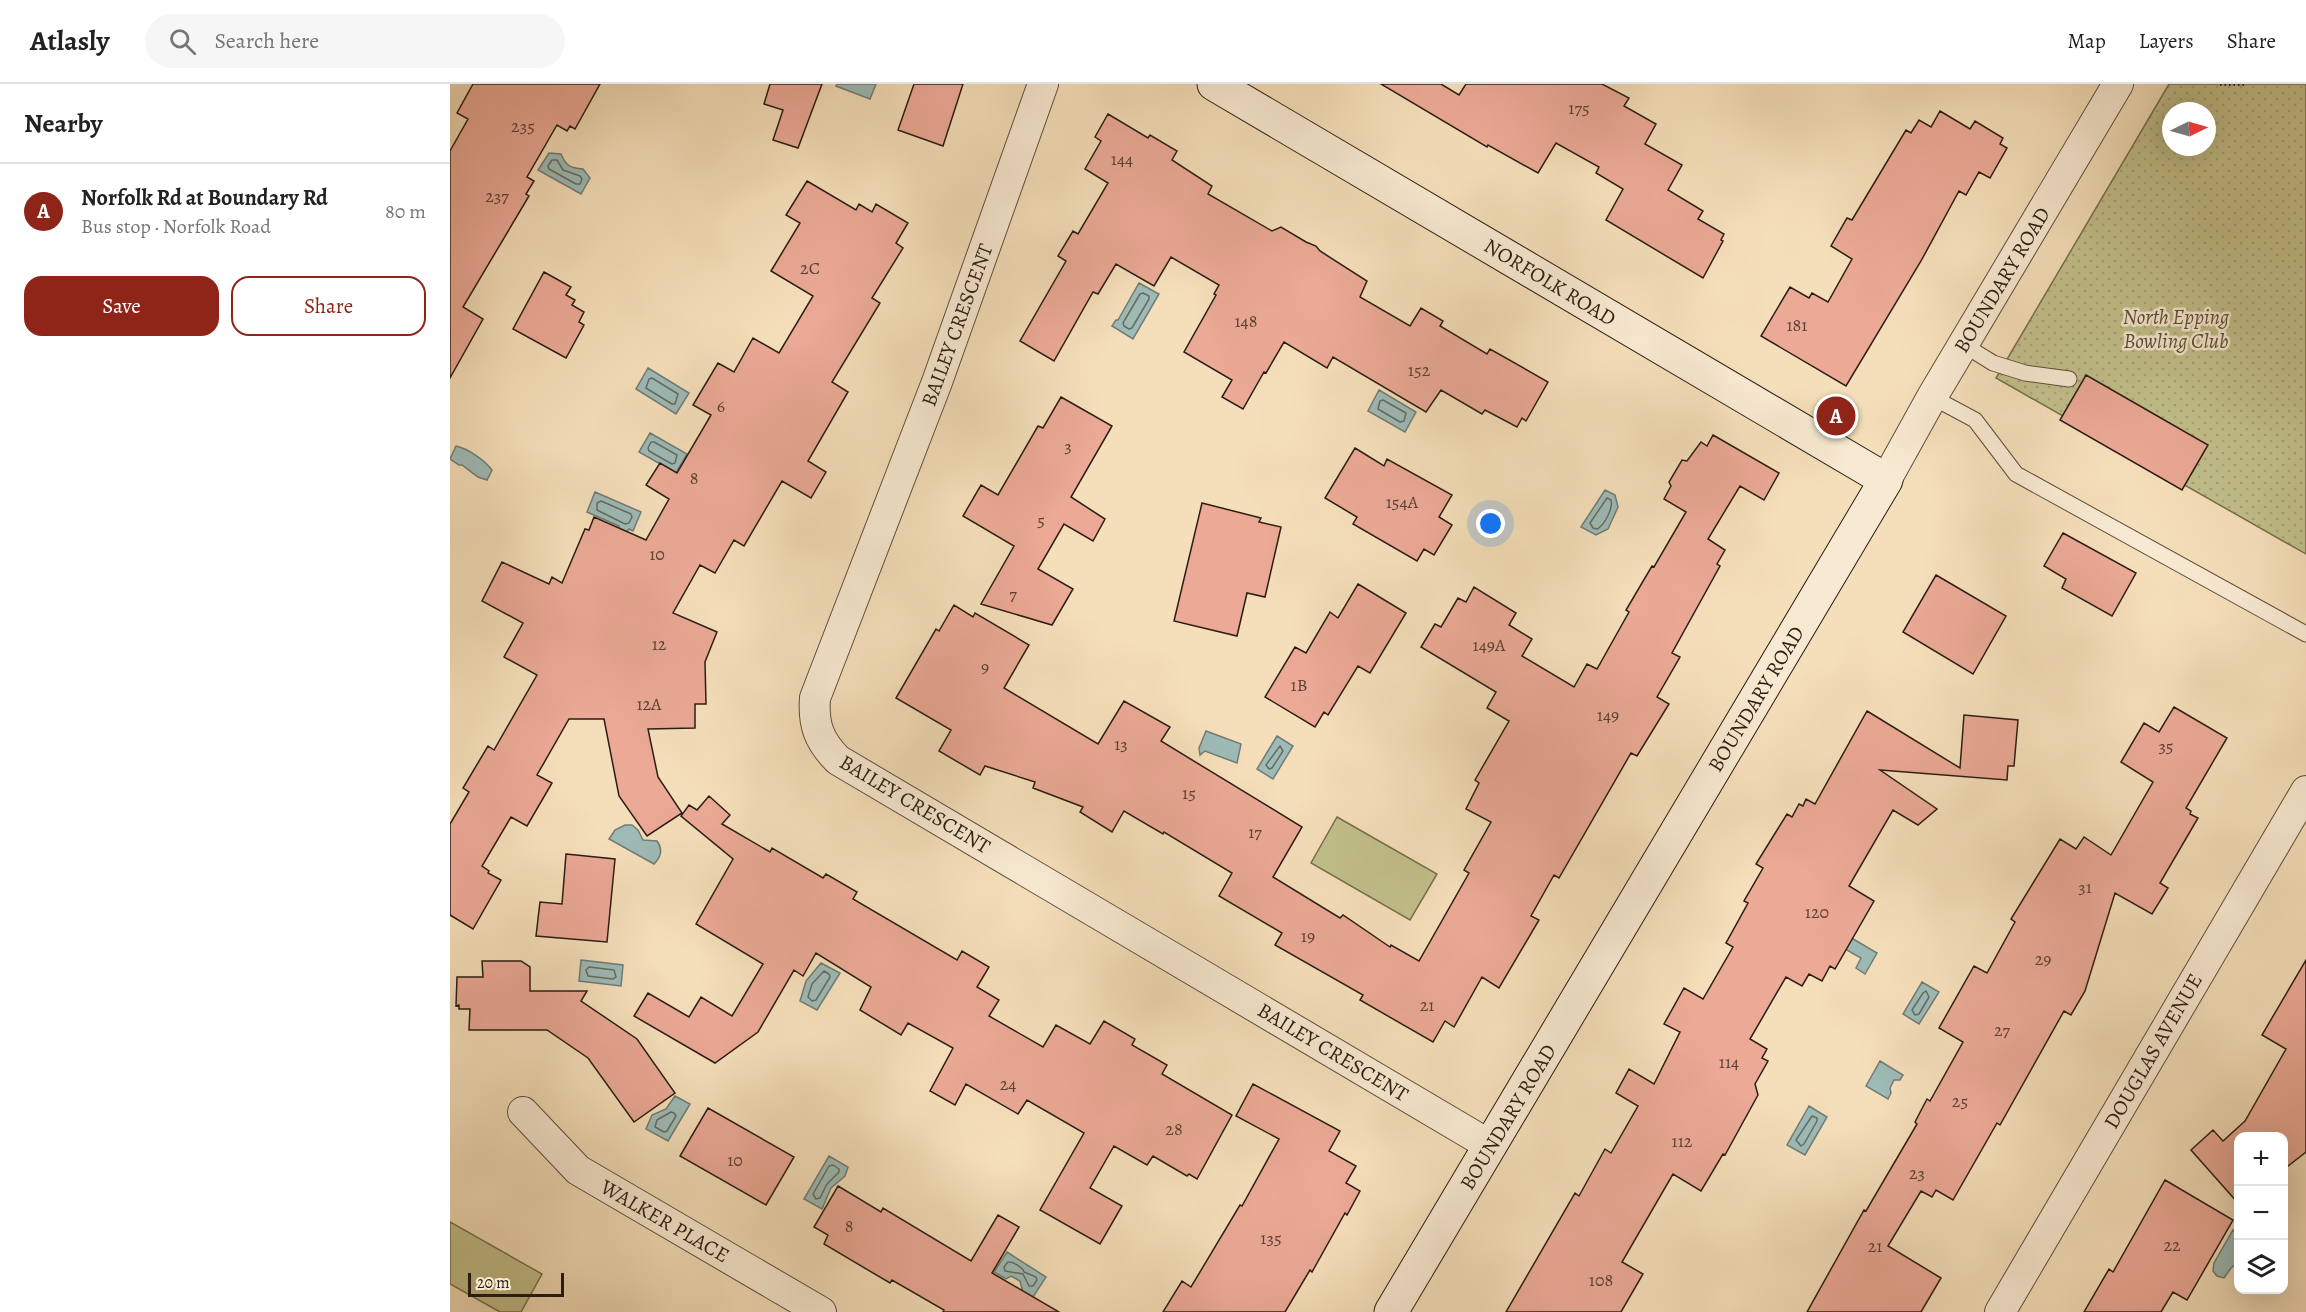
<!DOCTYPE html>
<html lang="en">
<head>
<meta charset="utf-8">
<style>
	:root { --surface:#fff; --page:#f6f6f6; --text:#222; --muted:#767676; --line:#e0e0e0; --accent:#8f2418 }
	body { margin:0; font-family:Alegreya,serif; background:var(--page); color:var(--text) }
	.controls { position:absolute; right:18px; bottom:18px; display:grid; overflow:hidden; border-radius:12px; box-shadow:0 6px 24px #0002 }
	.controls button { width:54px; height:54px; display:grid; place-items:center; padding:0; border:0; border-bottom:2px solid var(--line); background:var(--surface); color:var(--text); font:30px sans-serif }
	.compass { position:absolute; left:1712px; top:18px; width:54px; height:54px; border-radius:50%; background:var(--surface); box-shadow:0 6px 24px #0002; rotate:85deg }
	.scale { position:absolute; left:18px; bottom:15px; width:96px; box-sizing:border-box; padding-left:6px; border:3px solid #2b1d12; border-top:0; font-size:16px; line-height:21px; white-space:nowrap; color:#2b1d12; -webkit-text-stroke:4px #f8ead2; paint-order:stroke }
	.you { position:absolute; left:1041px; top:440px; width:21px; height:21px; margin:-15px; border:4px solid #fff; border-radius:50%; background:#1a73e8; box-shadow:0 0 0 9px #1a73e833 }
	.badge { display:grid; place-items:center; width:39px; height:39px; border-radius:50%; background:var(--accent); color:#fff; font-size:20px; font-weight:700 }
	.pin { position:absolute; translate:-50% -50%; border:3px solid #fff; box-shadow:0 2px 6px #0006 }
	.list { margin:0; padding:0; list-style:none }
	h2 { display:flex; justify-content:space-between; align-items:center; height:78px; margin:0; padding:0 24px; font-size:26px }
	h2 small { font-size:20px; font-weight:400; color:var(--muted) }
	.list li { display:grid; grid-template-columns:39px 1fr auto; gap:18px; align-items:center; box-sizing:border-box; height:96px; padding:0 24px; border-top:2px solid var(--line) }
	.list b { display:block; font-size:22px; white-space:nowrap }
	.list p { margin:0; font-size:20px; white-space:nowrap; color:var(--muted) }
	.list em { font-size:20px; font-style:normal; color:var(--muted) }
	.actions { display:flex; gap:12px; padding:18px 24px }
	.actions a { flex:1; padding:14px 0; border:2px solid var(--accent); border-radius:18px; text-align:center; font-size:21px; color:var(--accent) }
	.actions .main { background:var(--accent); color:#fff }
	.icon { flex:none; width:33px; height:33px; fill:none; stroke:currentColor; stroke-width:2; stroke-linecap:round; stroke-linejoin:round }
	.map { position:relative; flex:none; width:1856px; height:1228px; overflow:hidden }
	header { display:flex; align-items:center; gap:36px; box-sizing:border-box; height:84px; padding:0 30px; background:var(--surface); border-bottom:2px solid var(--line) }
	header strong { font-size:28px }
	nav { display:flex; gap:33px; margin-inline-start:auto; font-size:21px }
	.search { width:420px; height:54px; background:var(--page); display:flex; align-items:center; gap:15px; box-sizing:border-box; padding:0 21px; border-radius:33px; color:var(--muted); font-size:22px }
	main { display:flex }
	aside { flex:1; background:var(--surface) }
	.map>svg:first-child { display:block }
	.grass { fill:#c2c08b; stroke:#766e4e; stroke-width:1.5 }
	.park { fill:url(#park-dots); stroke:#766e4e; stroke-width:1.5; fill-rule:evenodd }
	.water { fill:#9ebbb7; stroke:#707c75; stroke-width:1.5 }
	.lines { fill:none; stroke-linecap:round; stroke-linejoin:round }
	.shore { stroke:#646c64; stroke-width:1.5 }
	.building { fill:#eba996; stroke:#2b1d12; stroke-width:1.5 }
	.lane-casing { stroke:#5e4e3c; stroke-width:17 }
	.street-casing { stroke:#5e4e3c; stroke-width:32 }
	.secondary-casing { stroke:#2b1d12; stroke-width:35 }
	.path { stroke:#2b1d12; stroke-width:4; stroke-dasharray:1.5 3; stroke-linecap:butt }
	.lane { stroke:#f8ead2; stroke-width:15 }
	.street { stroke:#f8ead2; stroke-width:30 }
	.secondary { stroke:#f8ead2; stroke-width:33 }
	.labels { text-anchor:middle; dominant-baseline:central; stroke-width:5; stroke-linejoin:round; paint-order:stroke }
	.number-label { font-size:18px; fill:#5b4033 }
	.street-label { font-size:21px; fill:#2b1d12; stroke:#f8ead2 }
	.park-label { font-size:21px; font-style:italic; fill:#584e36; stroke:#f8ead2 }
</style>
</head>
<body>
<header>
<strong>Atlasly</strong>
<div class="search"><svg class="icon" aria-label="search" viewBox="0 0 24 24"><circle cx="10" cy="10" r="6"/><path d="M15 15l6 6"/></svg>Search here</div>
<nav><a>Map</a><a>Layers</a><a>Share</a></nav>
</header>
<main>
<aside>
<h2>Nearby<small></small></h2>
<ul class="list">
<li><span class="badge">A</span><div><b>Norfolk Rd at Boundary Rd</b><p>Bus stop · Norfolk Road</p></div><em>80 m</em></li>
</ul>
<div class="actions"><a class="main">Save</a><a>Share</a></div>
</aside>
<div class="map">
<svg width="1856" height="1228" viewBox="0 0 1856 1228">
	<defs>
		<pattern id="park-dots" width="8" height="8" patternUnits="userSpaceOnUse" patternTransform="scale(1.5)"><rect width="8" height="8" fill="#c2c08b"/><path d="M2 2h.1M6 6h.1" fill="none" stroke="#a7a577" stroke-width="1.8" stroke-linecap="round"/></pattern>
	</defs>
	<rect width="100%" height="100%" fill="#f5dfba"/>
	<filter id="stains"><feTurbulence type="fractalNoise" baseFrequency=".00333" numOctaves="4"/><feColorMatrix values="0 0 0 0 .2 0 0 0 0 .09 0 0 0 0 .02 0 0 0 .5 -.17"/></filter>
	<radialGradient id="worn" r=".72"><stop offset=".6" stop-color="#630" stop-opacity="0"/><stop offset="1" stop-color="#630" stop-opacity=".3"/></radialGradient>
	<path class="grass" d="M887,733L987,790L960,836L861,779Z
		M0,1138L92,1190L71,1228H50L0,1200Z"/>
	<path class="park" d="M1719,0H1856V470L1546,294ZM1721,27H1757V63H1721Z"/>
	<path class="water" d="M387,0H426L420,15L386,2Z
		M99,69L111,70C116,82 120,84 133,85L140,94L131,110L88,86Z
		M689,199L709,210L683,255L662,242L666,236H668Z
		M198,284L239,309L226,330L186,305Z
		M929,306L966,328L955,348L918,327Z
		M200,349L237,370L226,389L189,368Z
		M6,362C19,365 34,376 42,386L37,396L28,393L12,381H9L0,375Z
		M1155,406L1165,411L1168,423L1158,445L1146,451L1131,443Z
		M145,408L191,428L183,447L179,445L174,450L169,448V442L137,428Z
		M756,647L791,660L787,679L755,667L750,671L749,664Z
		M827,652L843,662L823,695L807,685Z
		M175,741H182L188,746L193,756L207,757C213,765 211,773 204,780L159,755L165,746Z
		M1388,846L1427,869L1415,890L1406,884L1411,874L1381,857Z
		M131,876L173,881L171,902L129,897Z
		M371,879L390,889L367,926L350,917L356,897Z
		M1472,898L1489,908L1469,940L1453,930Z
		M1430,977L1453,991L1450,996H1444L1440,1004L1441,1009L1438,1015L1416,1002Z
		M225,1012L240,1020L218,1057L196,1045L202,1031L216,1025Z
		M1359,1022L1377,1033L1355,1071L1337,1061Z
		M379,1072L398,1083L395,1092L381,1104L372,1125L354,1115Z
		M1783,1146L1788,1150V1178L1781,1184L1774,1194L1767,1192L1763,1187L1764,1179Z
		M557,1168L596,1193L583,1213H574L570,1197L561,1192L556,1195L544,1188Z"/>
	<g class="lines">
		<path class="shore" d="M102,76H107L113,86L130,92L132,95L130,100H126L99,85L98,82Z
			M693,209L699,212V215L682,244L679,245L674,242L673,239L690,210Z
			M202,294L228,310L225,320H222L196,304L199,295Z
			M933,316L956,329L954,337L950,338L928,325L930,317Z
			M201,358H204L227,371L225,379L222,380L199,367L198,364Z
			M1157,414L1161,416C1163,424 1155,441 1147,445L1143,444L1140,439Z
			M151,417L181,430L182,433L179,439L175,440L147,426V419Z
			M830,662L833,667L822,684L819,685L816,681Z
			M139,883L164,886L166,893L163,895L138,892L136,886Z
			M374,887L379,890L380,893L366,916L362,917L358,913L362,900Z
			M1476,907L1479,913L1469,930L1465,931L1462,926L1473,909Z
			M221,1028L224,1029L226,1032L217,1047L214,1048L205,1043L207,1036Z
			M1362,1032L1367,1034V1037L1354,1060L1351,1062L1346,1056Z
			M383,1081L389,1085V1088L377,1100L370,1114L366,1115L363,1110L379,1082Z
			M558,1178C563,1177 573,1184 574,1188L586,1193L587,1196L583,1202H579L573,1190L555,1187L554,1183Z"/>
	</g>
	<path class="building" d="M23,0H150L125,45L120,42L117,47L107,41L77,93L84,97L76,110L79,112L13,223L33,235L0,294V67L18,35L7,29Z
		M320,0H372L348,64L323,56L333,26L314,20Z
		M464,0H513L493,62L448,46Z
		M931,0H991L1009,11L1016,0H1152L1179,14L1174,22L1206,40L1195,60L1232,81L1218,106L1253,127L1248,135L1274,150L1271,156L1273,157L1253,194L1156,136L1173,105L1146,89L1149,83L1106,59L1088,89L1038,61L1037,63Z
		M1490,27L1520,45L1525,37L1553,54L1550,60L1557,64L1540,94L1529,88L1516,111L1509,107L1471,177L1396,302L1311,252L1340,203L1359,214L1362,209L1378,218L1402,175L1381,162L1397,134L1402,136L1456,46L1461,49L1469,36L1481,43Z
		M658,30L698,54L700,51L727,67L722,76L762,102L758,110L822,147L831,143L856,158L866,162L870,167L917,197L910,213L960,242L971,224L993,237L990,242L1037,270L1040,265L1098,298L1076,337L1072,334L1067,343L1035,326L1032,330L991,306L976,328L883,273L877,284L834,258L816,289L814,288L793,325L772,313L782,296L734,268L766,211L764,210L769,201L721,173L704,202L666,180L648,210L643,208L604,277L570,257L616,177L608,172L623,147L628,150L658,99L635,85L651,57L645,53Z
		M357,97L406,126L409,120L422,128L426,120L458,139L446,159L453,164L422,214L430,219L382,298L398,308L358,377L376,388L361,414L332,397L294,462L284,456L265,489L250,481L223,529L267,548L255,578L256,620H245V644L198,645L208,693L232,729L197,752L169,712L154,635H119L87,691L102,699L77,742L61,733L32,782L39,787L38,789L51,796L23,845L0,831V740L19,708L13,704L38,662L44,666L87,591L54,573L73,539L32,517L52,478L99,500L102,493L112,499L135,445L139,446L144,433L196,456L219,415L196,401L210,379L227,389L261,331L243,321L268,279L284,288L303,254L329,269L363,212L321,187L350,139L336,131Z
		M94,188L121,203L116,211L125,216L122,221L134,228L129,238L134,241L116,274L63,245Z
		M1636,291L1758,361L1732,406L1610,336Z
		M611,313L662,342L621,413L655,435L643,457L614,440L588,485L623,505L602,541L531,520L564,462L513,432L531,401L548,411L588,342L593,344Z
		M1263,351L1329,389L1314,416L1290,402L1258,455L1275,466L1267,480L1270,482L1222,569L1230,573L1207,613L1219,620L1187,672L1181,669L1109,794L1104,791L1081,832L1089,836L1049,904L1032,893L1004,943L995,937L983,958L910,916L913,911L825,861L832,849L769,812L782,789L714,748L713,750L674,727L662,748L630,728L633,723L583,704L585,698L535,682L530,691L489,667L501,646L446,614L486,545L489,547L504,521L523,533L525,529L579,561L554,604L648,660L674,617L720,643L711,657L852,743L823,793L890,834L893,831L940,863L941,861L969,877L1019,789L1014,786L1041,738L1016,725L1029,699L1025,696L1059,637L1037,624L1046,608L971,563L985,540L991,543L1008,514L1016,518L1024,503L1066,529L1059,541L1082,555L1072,572L1124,603L1137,580L1147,585L1179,528L1176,526L1202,482L1204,483L1236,428L1214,415L1221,402L1219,398L1232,376L1237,377L1251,358L1257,362Z
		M905,364L934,382L937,375L1002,411L989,433L1002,441L984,471L974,465L967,477L903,440L907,433L875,414Z
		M752,419L811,434L809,438L831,443L815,513L797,509L787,552L724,537Z
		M1613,449L1686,489L1662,532L1612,504L1616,495L1594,482Z
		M1486,491L1556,532L1523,590L1453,548Z
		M908,500L956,529L920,589L908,582L878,631L874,628L865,643L815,613L845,563L856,569L880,528L888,534Z
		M1724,623L1777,654L1736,724L1741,727L1740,730L1748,734L1710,799L1718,804L1702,830L1665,809L1635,907L1621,931L1614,927L1550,1041L1547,1039L1503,1116L1486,1106L1482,1113L1471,1107L1438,1162L1491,1194L1471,1228H1357L1414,1126L1416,1127L1467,1040L1465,1038L1477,1015L1480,1017L1513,958L1489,944L1524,882L1537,889L1565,838L1561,835L1610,755L1626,765L1634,753L1661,771L1703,698L1671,678L1694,639L1709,648Z
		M1417,627L1510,684L1514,631L1568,636L1564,682H1558L1557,696L1430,686L1487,725L1468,741L1443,726L1399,802L1424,817L1385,885L1380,882L1372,897L1359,890L1352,902L1336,893L1300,955L1317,965L1312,974L1318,977L1305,1000L1308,1011L1275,1071L1273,1070L1251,1107L1223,1090L1172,1178L1193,1190L1171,1228H1056L1125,1109L1129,1112L1155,1065L1161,1069L1188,1022L1166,1009L1179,985L1204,1000L1230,948L1214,940L1234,904L1253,915L1283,863L1276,859L1298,819L1294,817L1313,784L1306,780L1337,730L1342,733L1349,720L1353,722L1356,715L1365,720Z
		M259,712L280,731L272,740L320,768L322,764L373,794L376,790L407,808L403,815L507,876L512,867L539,883L527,903L549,916L539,932L593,963L606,941L640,960L654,937L685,955L682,961L717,981L712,990L782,1031L747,1095L739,1090L737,1092L703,1072L697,1081L664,1062L640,1104L672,1122L650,1160L590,1126L634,1049L577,1016L568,1030L516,1000L505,1021L480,1007L503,964L458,939L451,951L410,926L421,903L366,869L353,892L344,886L308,948L265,979L184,932L198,909L239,933L251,913L282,932L313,880L246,840L283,775L231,732L239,721L247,726Z
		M116,770L165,775L157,858L86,852L90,818L112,820Z
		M1856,876V1068L1833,1086V1053H1788V1119L1741,1066L1763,1046L1773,1057L1795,1037L1836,965L1812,951Z
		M32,877H71L80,883V907H137L131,917L187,955L225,1009L184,1038L138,974L97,946H19L20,925H9V921L6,922L7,893H33Z
		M803,1000L890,1047L879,1067L906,1082L896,1099L910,1107L897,1131L895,1129L862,1188L860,1186L835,1228H713L732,1197L741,1203L790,1121L792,1122L829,1055L786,1032Z
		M258,1024L344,1073L316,1121L230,1072Z
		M1715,1096L1783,1136L1737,1216L1723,1208L1711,1228H1634L1659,1185L1663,1188Z
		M388,1102L431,1128L433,1124L521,1177L548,1131L569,1143L542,1189L609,1228H493L494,1226L442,1196L440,1199L374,1160L378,1151L364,1143Z"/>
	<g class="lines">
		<defs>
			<path id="lane" d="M1514,261L1543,279L1575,289L1619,295
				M1482,313L1525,336L1566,390L1856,550"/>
			<path id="street" d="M593,0L487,298L365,614C363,641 369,657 388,676L1041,1062
				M1436,396L1482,313L1668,0
				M73,1028L128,1086L371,1228
				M1550,1228L1856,707"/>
			<path id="secondary" d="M764,0L1436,396L941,1228"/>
		</defs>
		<use href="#lane" class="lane-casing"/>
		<use href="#street" class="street-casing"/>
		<use href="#secondary" class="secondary-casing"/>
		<path class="path" d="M1770,0H1797"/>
		<use href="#lane" class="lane"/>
		<use href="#street" class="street"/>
		<use href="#secondary" class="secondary"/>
	</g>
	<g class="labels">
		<g class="number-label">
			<text x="1129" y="24">175</text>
			<text x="73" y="42">235</text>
			<text x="672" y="75">144</text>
			<text x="47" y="112">237</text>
			<text x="360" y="184">2C</text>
			<text x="796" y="237">148</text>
			<text x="1347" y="241">181</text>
			<text x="969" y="286">152</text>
			<text x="271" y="322">6</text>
			<text x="618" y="362">3</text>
			<text x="244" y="394">8</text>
			<text x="952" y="418">154A</text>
			<text x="591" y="436">5</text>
			<text x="207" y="470">10</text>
			<text x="563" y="510">7</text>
			<text x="209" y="560">12</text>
			<text x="1039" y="561">149A</text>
			<text x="535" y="583">9</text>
			<text x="849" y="601">1B</text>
			<text x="199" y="620">12A</text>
			<text x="1158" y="631">149</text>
			<text x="671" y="660">13</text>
			<text x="1716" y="662">35</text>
			<text x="739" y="709">15</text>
			<text x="805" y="748">17</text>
			<text x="1635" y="803">31</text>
			<text x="1367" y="828">120</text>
			<text x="858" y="852">19</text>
			<text x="1593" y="875">29</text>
			<text x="977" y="921">21</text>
			<text x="1552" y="946">27</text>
			<text x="1279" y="978">114</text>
			<text x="558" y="1000">24</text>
			<text x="1510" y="1017">25</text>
			<text x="724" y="1045">28</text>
			<text x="1232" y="1057">112</text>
			<text x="285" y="1076">10</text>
			<text x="1467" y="1089">23</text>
			<text x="399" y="1142">8</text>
			<text x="821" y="1154">135</text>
			<text x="1722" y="1161">22</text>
			<text x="1425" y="1162">21</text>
			<text x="1151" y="1196">108</text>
		</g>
		<g class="street-label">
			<text transform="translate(1552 196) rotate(-59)">BOUNDARY ROAD</text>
			<text transform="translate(1100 198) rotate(31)">NORFOLK ROAD</text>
			<text transform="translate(507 241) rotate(-70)">BAILEY CRESCENT</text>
			<text transform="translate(1306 615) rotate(-59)">BOUNDARY ROAD</text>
			<text transform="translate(465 720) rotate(31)">BAILEY CRESCENT</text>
			<text transform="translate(1703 967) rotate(-60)">DOUGLAS AVENUE</text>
			<text transform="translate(883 968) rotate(31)">BAILEY CRESCENT</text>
			<text transform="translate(1058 1033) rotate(-59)">BOUNDARY ROAD</text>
			<text transform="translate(215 1137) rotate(30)">WALKER PLACE</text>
		</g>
		<g class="park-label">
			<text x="1726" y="233">North Epping<tspan x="1726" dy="24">Bowling Club</tspan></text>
		</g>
	</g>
	<rect width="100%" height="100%" filter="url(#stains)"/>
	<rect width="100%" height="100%" fill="url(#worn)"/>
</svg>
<div class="controls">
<button>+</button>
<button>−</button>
<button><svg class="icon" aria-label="layers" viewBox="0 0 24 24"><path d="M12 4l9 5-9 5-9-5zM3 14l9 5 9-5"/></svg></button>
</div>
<svg class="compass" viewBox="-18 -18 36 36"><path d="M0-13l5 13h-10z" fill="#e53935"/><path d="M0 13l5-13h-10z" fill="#767676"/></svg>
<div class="scale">20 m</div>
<div class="you"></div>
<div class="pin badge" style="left:1386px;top:332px">A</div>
</div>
</main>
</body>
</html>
